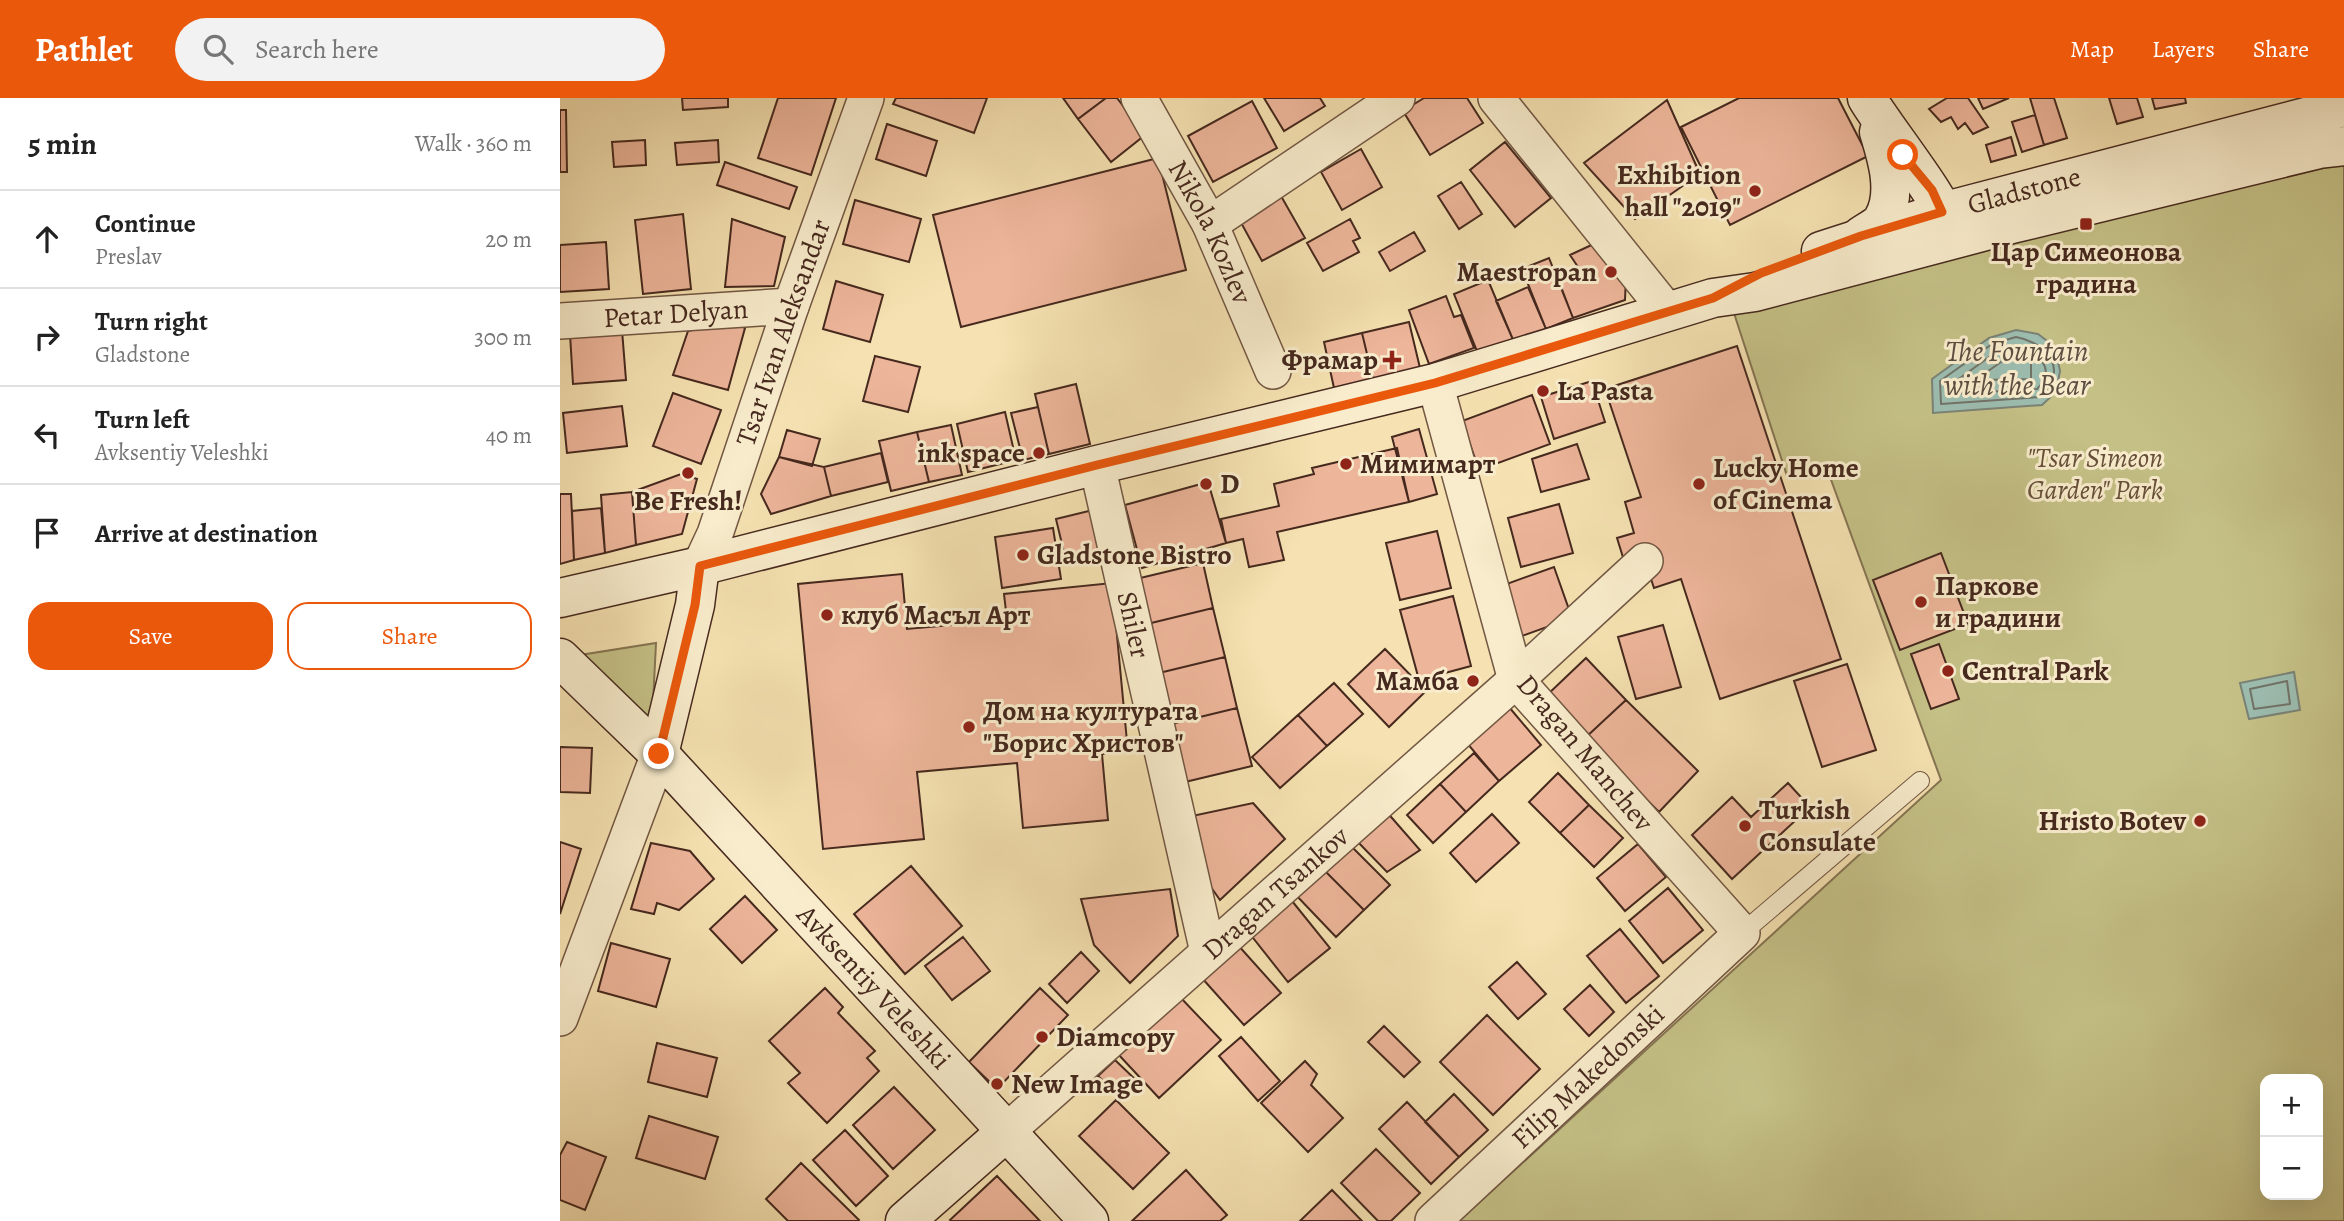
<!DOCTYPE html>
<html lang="en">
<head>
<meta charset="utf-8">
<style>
	:root { --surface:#fff; --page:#f2f2f2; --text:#222; --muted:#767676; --line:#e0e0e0; --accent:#ea580c }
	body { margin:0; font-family:Alegreya,serif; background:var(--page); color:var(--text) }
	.controls { position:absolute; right:21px; bottom:21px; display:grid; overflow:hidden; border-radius:14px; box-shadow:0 7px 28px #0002 }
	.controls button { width:63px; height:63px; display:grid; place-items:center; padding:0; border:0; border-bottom:2px solid var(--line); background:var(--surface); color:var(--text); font:35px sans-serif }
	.stop { position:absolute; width:21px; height:21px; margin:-16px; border:5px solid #ea580c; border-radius:50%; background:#fff }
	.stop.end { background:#ea580c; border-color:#fff; box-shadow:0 2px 7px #0008 }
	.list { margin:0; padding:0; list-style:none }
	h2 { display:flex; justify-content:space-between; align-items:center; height:91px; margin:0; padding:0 28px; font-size:30px }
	h2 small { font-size:23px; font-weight:400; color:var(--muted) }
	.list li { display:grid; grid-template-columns:46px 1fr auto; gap:21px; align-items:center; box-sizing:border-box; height:98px; padding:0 28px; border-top:2px solid var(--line) }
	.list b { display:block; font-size:26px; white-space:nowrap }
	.list p { margin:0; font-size:23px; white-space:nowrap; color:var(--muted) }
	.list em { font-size:23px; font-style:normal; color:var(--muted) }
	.actions { display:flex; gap:14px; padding:21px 28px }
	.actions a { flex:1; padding:16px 0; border:2px solid var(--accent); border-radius:21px; text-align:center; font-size:24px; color:var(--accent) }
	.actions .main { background:var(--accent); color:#fff }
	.icon { flex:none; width:38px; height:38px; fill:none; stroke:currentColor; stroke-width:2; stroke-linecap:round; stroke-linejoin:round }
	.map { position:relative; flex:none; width:1784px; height:1123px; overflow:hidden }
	header { display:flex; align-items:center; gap:42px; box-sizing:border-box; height:98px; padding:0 35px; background:var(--accent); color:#fff }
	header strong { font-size:33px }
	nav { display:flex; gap:38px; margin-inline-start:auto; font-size:24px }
	.search { width:490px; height:63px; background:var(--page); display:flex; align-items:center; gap:18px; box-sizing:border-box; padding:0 24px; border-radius:38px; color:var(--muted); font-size:26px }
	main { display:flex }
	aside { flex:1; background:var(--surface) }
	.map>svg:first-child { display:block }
	.green { fill:#c4c086; stroke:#857452; stroke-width:2; fill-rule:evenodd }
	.water { fill:#9cbdb0; stroke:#7a8276; stroke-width:2 }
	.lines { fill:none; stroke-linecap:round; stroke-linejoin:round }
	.shore { stroke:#717367; stroke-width:2 }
	.building { fill:#edb59a; stroke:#46291e; stroke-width:2 }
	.lane-casing { stroke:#725743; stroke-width:20 }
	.street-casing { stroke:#725743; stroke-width:38 }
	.secondary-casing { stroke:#46291e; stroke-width:41 }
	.lane { stroke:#f8eccc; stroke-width:18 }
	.street { stroke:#f8eccc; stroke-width:35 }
	.secondary { stroke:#f8eccc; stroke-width:38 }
	.route { stroke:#ea580c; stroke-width:9 }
	.poi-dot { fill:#8f2418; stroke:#f8eccc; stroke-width:2.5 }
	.labels { text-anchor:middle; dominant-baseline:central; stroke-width:6; stroke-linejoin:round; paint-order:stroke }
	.poi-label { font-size:28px; font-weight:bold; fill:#46291e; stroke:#f8eccc; text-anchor:start }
	.street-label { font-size:28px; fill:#46291e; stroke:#f8eccc }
	.park-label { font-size:28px; font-style:italic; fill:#664f38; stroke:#f8eccc }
	.water-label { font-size:30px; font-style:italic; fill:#5c4e42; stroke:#f8eccc }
</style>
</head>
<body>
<header>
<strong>Pathlet</strong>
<div class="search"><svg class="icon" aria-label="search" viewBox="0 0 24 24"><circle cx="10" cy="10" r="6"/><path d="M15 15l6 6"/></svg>Search here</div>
<nav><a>Map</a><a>Layers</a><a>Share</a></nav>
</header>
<main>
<aside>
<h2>5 min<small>Walk · 360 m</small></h2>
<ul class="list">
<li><svg class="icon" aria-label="ahead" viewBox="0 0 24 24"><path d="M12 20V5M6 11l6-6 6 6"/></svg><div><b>Continue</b><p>Preslav</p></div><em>20 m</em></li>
<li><svg class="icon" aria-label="right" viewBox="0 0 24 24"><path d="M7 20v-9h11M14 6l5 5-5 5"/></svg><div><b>Turn right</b><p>Gladstone</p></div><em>300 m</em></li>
<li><svg class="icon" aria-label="left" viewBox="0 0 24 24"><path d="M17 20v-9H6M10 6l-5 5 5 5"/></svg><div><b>Turn left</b><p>Avksentiy Veleshki</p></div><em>40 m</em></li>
<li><svg class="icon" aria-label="arrive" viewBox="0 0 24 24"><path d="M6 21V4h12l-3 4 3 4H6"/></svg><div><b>Arrive at destination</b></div></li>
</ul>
<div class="actions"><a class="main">Save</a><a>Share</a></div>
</aside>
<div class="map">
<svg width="1784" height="1123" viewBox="0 0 1784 1123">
	<rect width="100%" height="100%" fill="#f5e1b1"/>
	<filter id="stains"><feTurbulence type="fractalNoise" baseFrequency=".00286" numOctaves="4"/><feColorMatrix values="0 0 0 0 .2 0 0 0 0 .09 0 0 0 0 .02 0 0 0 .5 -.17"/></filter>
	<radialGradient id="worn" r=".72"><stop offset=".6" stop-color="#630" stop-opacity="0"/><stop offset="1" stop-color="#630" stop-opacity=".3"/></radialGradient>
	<path class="green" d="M1784,65V1123H899L1381,682L1270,379L1228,381L1172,209ZM1705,981H1758V1097H1705Z
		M96,545L92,625L14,558Z"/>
	<path class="water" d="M1456,232L1478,236L1495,249L1500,273L1496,294L1482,307L1373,315L1372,281L1429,240Z
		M1734,574L1740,612L1689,621L1680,585Z"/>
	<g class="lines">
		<path class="shore" d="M1456,239C1489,245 1509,273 1480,299L1381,306L1380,283L1432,246Z
			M1456,248C1477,252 1498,271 1477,291L1389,296V288L1436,254Z
			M1457,259L1471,264V281L1420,282L1421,278L1441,264Z
			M1727,583L1730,606L1694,611L1690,591Z"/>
	</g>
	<path class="building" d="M122,0H168V9L123,12Z
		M218,0H276L251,77L198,60Z
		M336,0H427L414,35L333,6Z
		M503,0H546L518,21Z
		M546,0H557L585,37L551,64L518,21Z
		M704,0H760L765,8L724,33Z
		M864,0H907L923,25L870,57L843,13Z
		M1179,0H1278L1308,58L1170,127L1121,29Z
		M1387,0H1408L1428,29L1413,36L1405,25L1398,31L1391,19L1381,24L1369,11Z
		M1418,0H1449L1423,11Z
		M1470,0H1494L1507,40L1484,47Z
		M1549,0H1577L1583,19L1557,26Z
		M1592,0H1625L1626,5L1595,11Z
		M1107,2L1140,76L1075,121L1024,65Z
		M692,3L717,50L653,84L628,38Z
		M0,12H6L7,74H0Z
		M1475,17L1484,47L1462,54L1452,24Z
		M327,26L377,43L366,78L316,61Z
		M1451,39L1456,57L1431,64L1426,47Z
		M85,42L86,67L54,69L52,44Z
		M158,42L159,64L117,67L115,45Z
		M945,44L991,100L955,129L910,72Z
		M801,51L822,89L782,112L761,74Z
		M598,60L626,172L401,229L373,117Z
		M165,64L237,89L229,111L157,87Z
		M901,84L922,116L899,131L878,98Z
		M721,98L745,140L702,163L679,121Z
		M295,102L361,121L349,164L283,146Z
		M123,116L131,191L83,196L75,122Z
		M172,121L225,139L214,188L165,189Z
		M790,121L800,140L793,143L799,154L763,173L747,145Z
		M854,134L865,153L830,173L819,154Z
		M1040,143L1066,178L1065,202L1013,220L998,181L1020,172L1010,157Z
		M46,144L49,191L0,194V147Z
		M989,160L1013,220L986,231L962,171Z
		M928,182L954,244L919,258L894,196Z
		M276,183L323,197L310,244L263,231Z
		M968,189L986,231L954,244L936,203Z
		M886,198L894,219L901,217L914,250L869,266L849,212Z
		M170,223L185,230L168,292L113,277L128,233Z
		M849,224L860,270L813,281L802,235Z
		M62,232L66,282L13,286L10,236Z
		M802,235L813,281L774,290L764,244Z
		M1177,248L1281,561L1160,601L1121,481L1094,490L1085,463L1066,469L1057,440L1074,435L1065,404L1081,399L1045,291Z
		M315,258L360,269L348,314L303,303Z
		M1032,283L1045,324L994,341L981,299Z
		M516,286L530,346L489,356L475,296Z
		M113,295L161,312L141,366L93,348Z
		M972,297L990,346L919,372L902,323Z
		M62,308L67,348L7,355L3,315Z
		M478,309L489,356L463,362L451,315Z
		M445,314L456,362L408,374L397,326Z
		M391,327L402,377L369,384L357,334Z
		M859,331L877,396L849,404L832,339Z
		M227,332L260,341L252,368L219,359Z
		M357,334L369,384L331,393L319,343Z
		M1017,346L1029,381L981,394L972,361Z
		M837,350L849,404L717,434L724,462L689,469L683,441L666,445L661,421L719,408L714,386L754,376L752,370Z
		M321,355L328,384L271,398L264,369Z
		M219,359L264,369L271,398L211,416L201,396Z
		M121,376L137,381L122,436L76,447L72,394Z
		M648,384L666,445L582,470L565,407Z
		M72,394L76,447L45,455L41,397Z
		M0,396H11L14,462L0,466Z
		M999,406L1013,455L961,469L948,420Z
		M41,410L45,455L14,462L12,413Z
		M537,411L548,457L507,467L496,421Z
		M493,430L501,481L442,490L435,439Z
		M877,433L891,490L840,502L826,445Z
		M1381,455L1408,526L1340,552L1313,482Z
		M643,465L653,510L587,526L576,481Z
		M994,469L1012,520L959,539L941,488Z
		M342,476L347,531L447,522L444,496L552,485L568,654L542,656L548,722L463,730L457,665L357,674L364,741L263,751L238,486Z
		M893,498L911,568L859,582L840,512Z
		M653,510L665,559L599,575L587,526Z
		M1103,527L1121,589L1076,601L1058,539Z
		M1379,546L1399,601L1371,611L1351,556Z
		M825,551L866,593L829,629L788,586Z
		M665,559L677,610L611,626L599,575Z
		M1026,560L1066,602L1025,640L986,598Z
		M1287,566L1316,652L1262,669L1234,583Z
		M774,585L803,616L767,648L738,617Z
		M1066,602L1138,673L1099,714L1025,640Z
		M949,609L981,647L939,683L906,644Z
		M677,610L692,668L625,684L611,626Z
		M738,617L767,648L720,690L692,659Z
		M0,649L32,650L30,695L0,694Z
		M914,655L939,683L906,714L880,686Z
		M998,675L1029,707L1000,735L969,704Z
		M1228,685L1250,709L1172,781L1132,737L1172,699L1191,719Z
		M880,686L906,714L873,745L847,717Z
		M693,705L725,741L660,802L634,765L632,718Z
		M1029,707L1063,740L1034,769L1000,735Z
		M825,712L860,752L827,774L794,740Z
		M932,716L959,745L916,784L890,755Z
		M786,743L830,787L804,812L760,768Z
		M0,744L21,751L0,816Z
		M91,745L130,753L154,781L119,812L97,805L94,816L71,811Z
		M1078,746L1106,779L1065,813L1037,780Z
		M351,768L402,828L345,876L294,816Z
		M760,768L804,812L776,839L733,794Z
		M1108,790L1143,832L1103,865L1069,823Z
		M610,791L618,838L570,885L534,847L521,801Z
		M185,798L217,832L182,865L150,831Z
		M728,798L770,850L728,884L686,831Z
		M1060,831L1099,878L1066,905L1027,858Z
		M403,839L430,873L392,902L365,868Z
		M51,845L110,861L96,909L38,893Z
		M677,846L721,895L684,927L641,879Z
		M521,854L539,873L507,905L489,886Z
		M957,864L986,896L958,921L929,889Z
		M1030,887L1054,914L1029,938L1004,911Z
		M265,890L283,909L278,915L315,953L307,960L319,973L267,1025L228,985L240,975L209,943Z
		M480,890L508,917L437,991L409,964Z
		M620,899L661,942L599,1000L558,956Z
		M927,917L980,971L933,1017L880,964Z
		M824,928L860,964L844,979L808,944Z
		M681,939L720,983L698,1003L659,958Z
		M97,945L157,960L147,999L88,984Z
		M555,962L579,985L562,1001L538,978Z
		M745,963L757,976L751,987L783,1020L748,1054L701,1005Z
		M334,989L375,1032L333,1071L293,1027Z
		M894,996L928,1032L899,1059L865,1024Z
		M556,1002L609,1055L573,1091L519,1038Z
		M847,1004L899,1059L871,1086L819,1031Z
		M89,1018L158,1039L145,1081L76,1060Z
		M285,1032L328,1078L296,1108L253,1062Z
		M7,1044L46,1059L25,1112L0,1102V1057Z
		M816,1051L860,1095L831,1123H818L781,1085Z
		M241,1065L299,1122L298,1123H228L206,1101Z
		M626,1072L667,1117L660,1123H572Z
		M437,1078L480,1123H391L390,1122Z
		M772,1092L802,1123H740Z"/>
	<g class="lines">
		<defs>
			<path id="lane" d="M1182,835L1360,683"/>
			<g id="street">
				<path id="s1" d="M579,0L650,126L713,273"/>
				<path d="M936,0L1107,213"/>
				<path d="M650,126L837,0"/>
				<path id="s2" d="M0,223L231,208"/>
				<path id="s3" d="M537,367L648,854"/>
				<path id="s4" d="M140,468L155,436L231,208L306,0"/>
				<path d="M0,920L99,656"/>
				<path id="s5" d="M446,1034L956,582L1085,463"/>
				<path id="s6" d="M873,1123L1182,835L956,582L875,285"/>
			</g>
			<g id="secondary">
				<path d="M1307,0C1319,22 1382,102 1382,115C1382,122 1378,131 1377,137"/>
				<path d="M1301,138C1308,133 1319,128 1323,121C1338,95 1327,60 1319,34"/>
				<path id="s7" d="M1261,153L1382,114L1784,9"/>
				<path d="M0,500L140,468L537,367L875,285L1153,200L1195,194L1452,126L1759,51L1784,48"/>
				<path id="s8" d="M0,560L99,656L529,1123"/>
				<path d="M99,656L135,507L140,468"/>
				<path d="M345,1123L446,1034"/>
			</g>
		</defs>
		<use href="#lane" class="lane-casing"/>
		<use href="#street" class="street-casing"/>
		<use href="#secondary" class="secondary-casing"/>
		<use href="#lane" class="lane"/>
		<use href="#street" class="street"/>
		<use href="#secondary" class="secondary"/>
	</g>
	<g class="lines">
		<path class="route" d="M99,656L135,507L140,468L537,367L875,285L1153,200L1201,175L1301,138L1382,114L1372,92L1343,57"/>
	</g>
	<g class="poi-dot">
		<circle cx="1195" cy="93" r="7"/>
		<rect x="1519" y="119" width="14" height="14" rx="3.5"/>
		<circle cx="1051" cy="174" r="7"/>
		<path d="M828.5 251.5h7v7h7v7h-7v7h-7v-7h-7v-7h7z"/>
		<circle cx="983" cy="293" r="7"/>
		<circle cx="479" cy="355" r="7"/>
		<circle cx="786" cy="366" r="7"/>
		<circle cx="128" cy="375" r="7"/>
		<circle cx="646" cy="386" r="7"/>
		<circle cx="1139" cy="386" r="7"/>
		<circle cx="463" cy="457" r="7"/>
		<circle cx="1361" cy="504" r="7"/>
		<circle cx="267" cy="517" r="7"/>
		<circle cx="1388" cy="573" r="7"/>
		<circle cx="913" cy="583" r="7"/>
		<circle cx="409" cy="629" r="7"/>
		<circle cx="1640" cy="723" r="7"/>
		<circle cx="1185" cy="728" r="7"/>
		<circle cx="482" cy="939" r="7"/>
		<circle cx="437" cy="986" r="7"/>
	</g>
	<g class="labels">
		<g class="poi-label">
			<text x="1181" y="77" text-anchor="end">Exhibition<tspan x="1181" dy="32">hall "2019"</tspan></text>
			<text x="1526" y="154" text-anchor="middle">Цар Симеонова<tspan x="1526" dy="32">градина</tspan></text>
			<text x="1037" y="174" text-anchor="end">Maestropan</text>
			<text x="818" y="262" text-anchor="end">Фрамар</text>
			<text x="997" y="293">La Pasta</text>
			<text x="465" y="355" text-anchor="end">ink space</text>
			<text x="800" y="366">Мимимарт</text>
			<text x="1153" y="370">Lucky Home<tspan x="1153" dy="32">of Cinema</tspan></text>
			<text x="660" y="386">D</text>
			<text x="128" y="403" text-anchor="middle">Be Fresh!</text>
			<text x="477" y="457">Gladstone Bistro</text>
			<text x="1375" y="488">Паркове<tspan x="1375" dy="32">и градини</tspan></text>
			<text x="281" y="517">клуб Масъл Арт</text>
			<text x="1402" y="573">Central Park</text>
			<text x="899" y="583" text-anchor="end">Мамба</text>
			<text x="423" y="613">Дом на културата<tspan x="423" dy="32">"Борис Христов"</tspan></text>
			<text x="1199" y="712">Turkish<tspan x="1199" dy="32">Consulate</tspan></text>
			<text x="1626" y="723" text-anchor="end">Hristo Botev</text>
			<text x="496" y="939">Diamcopy</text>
			<text x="451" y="986">New Image</text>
		</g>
		<g class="street-label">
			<text stroke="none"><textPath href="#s7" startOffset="212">Gladstone</textPath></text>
			<text stroke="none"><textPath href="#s1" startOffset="152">Nikola Kozlev</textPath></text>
			<text stroke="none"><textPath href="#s2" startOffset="116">Petar Delyan</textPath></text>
			<text stroke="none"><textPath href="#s4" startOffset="248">Tsar Ivan Aleksandar</textPath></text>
			<text stroke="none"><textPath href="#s3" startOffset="164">Shiler</textPath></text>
			<text transform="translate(1025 655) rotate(50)">Dragan Manchev</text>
			<text stroke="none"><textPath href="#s5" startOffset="360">Dragan Tsankov</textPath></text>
			<text stroke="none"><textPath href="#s8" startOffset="455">Avksentiy Veleshki</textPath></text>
			<text stroke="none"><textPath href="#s6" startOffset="212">Filip Makedonski</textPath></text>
		</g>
		<g class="park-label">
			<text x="1535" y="360">"Tsar Simeon<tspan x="1535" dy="32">Garden" Park</tspan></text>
		</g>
		<g class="water-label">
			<text x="1457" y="253">The Fountain<tspan x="1457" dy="34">with the Bear</tspan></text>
		</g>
	</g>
	<rect width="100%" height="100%" filter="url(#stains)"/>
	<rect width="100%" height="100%" fill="url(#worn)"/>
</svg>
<div class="controls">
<button>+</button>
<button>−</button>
</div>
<div class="stop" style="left:1343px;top:57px"></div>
<div class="stop end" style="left:99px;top:656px"></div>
</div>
</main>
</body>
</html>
